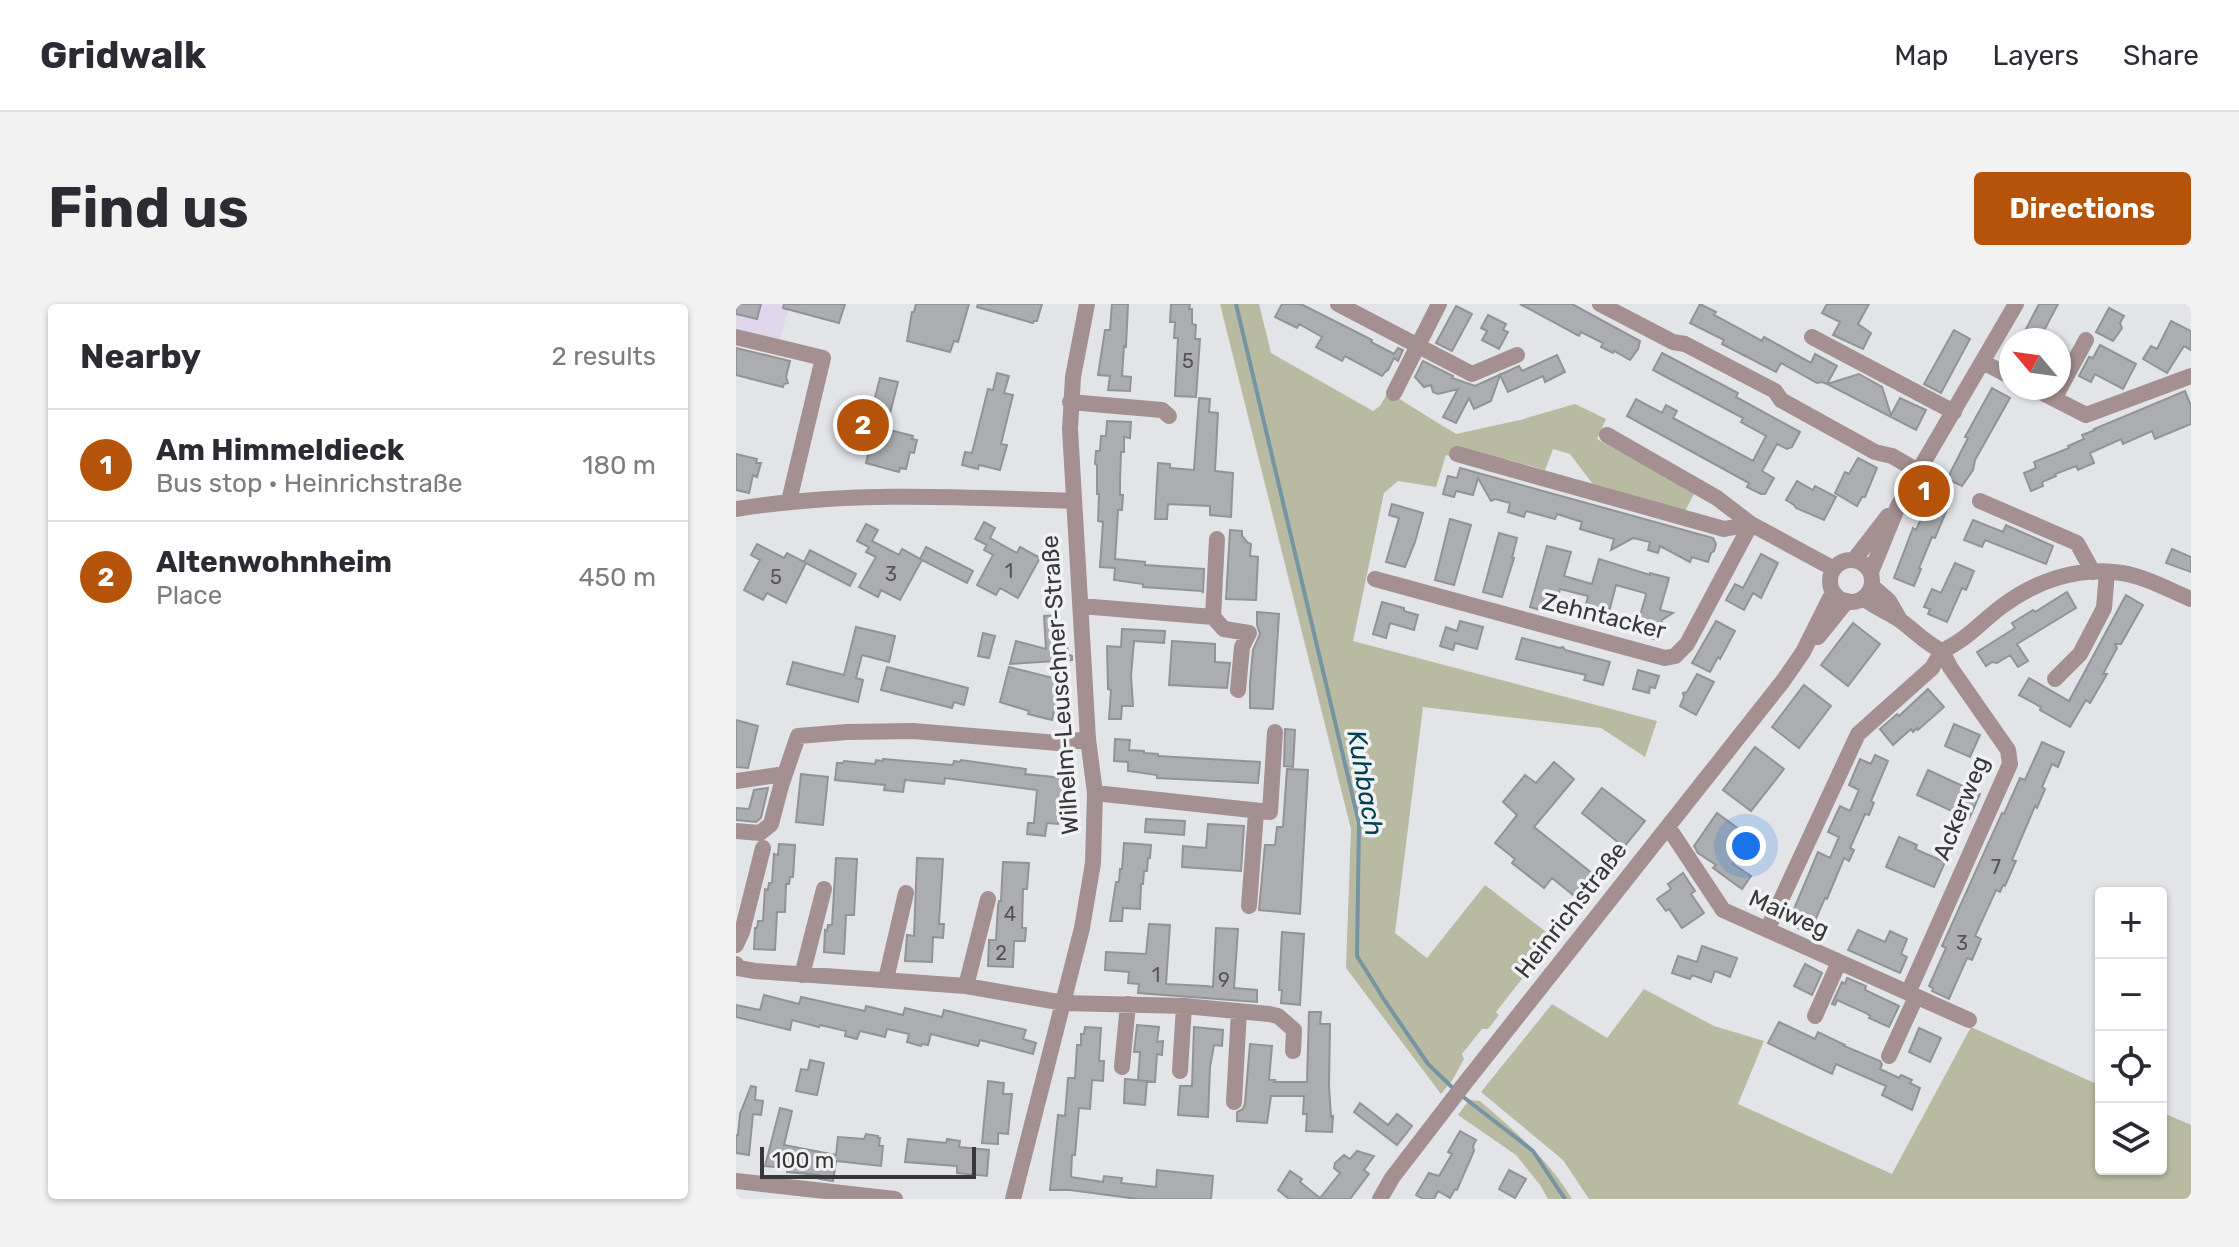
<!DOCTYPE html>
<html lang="en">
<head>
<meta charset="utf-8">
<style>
	:root { --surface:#fff; --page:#f2f2f3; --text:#2b2b33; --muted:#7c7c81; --line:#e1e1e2; --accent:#b45309 }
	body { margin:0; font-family:Rubik,sans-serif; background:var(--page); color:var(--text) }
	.controls { position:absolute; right:24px; bottom:24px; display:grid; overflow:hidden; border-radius:8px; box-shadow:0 2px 6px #0004 }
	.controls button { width:72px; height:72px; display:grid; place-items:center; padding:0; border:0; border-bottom:2px solid var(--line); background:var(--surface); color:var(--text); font:40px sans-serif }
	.compass { position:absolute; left:1263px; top:24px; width:72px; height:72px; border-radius:50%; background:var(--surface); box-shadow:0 2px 6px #0004; rotate:299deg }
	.scale { position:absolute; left:24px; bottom:20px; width:216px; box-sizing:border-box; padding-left:8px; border:4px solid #383839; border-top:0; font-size:22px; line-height:28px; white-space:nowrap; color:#383839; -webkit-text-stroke:6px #f1f2f4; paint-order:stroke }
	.you { position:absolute; left:1010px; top:542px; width:28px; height:28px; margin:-20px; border:6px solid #fff; border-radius:50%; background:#1a73e8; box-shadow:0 0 0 12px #1a73e833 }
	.badge { display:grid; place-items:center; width:52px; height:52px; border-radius:50%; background:var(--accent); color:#fff; font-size:26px; font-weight:700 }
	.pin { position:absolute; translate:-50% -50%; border:4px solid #fff; box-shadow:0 2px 8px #0006 }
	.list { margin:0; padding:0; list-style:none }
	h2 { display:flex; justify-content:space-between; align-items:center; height:104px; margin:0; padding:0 32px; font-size:34px }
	h2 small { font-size:26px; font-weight:400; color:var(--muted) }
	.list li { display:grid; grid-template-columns:52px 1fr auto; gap:24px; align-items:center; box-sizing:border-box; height:112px; padding:0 32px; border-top:2px solid var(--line) }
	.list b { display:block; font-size:30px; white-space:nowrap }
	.list p { margin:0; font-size:26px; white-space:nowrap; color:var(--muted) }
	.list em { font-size:26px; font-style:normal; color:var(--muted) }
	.icon { flex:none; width:44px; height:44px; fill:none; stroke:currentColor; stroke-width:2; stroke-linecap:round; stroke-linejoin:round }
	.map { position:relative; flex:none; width:1455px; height:895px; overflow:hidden; border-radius:8px }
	header { display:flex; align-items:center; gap:48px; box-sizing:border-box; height:112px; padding:0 40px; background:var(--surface); border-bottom:2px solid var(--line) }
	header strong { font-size:38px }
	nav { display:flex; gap:44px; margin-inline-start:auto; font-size:28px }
	.intro { display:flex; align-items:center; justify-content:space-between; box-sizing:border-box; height:192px; padding:0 48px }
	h1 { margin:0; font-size:56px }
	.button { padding:20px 36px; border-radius:8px; background:var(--accent); color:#fff; font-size:28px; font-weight:700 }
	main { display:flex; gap:48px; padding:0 48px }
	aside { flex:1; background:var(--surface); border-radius:8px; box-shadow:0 2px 6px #0004 }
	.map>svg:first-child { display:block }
	.education { fill:#dfd6eb }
	.green { fill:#b8baa1 }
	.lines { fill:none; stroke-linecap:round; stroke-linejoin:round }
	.stream { stroke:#7695a2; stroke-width:4 }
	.building { fill:#acadb0; stroke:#929396; stroke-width:2 }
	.minor { stroke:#a49091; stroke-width:16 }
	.labels { text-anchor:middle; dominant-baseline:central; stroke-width:7; stroke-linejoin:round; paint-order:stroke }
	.number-label { font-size:20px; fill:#555557 }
	.street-label { font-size:24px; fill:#383839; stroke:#f1f2f4 }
	.water-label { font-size:26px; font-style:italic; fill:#004053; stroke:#f1f2f4 }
</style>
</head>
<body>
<header>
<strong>Gridwalk</strong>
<nav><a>Map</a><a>Layers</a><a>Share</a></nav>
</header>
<div class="intro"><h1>Find us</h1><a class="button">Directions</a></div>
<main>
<aside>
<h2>Nearby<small>2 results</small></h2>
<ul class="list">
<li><span class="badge">1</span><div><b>Am Himmeldieck</b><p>Bus stop · Heinrichstraße</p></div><em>180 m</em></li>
<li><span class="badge">2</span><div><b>Altenwohnheim</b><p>Place</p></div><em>450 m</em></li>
</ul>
</aside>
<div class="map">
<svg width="1455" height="895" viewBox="0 0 1455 895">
	<rect width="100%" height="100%" fill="#e3e4e7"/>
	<path class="education" d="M0,0H54L44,35L0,24Z"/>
	<path class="green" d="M484,0H523L535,49L637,107L644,102L652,88L720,130L784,116L839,100L870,115L861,135L959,188L949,207L859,183L834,150L817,145L809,166L770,155L766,168L710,151L700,183L662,177L648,189L617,337L921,417L909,453L865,424L687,403L659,629L691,654L749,581L818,634L760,708L763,711L752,725H746L726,750L728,755L717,775L705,790L610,664L615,525Z
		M908,685L978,722L1028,737L1002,800L1156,870L1235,723L1365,782V865H1425V808L1455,821V895H853L827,856L745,788L816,700L871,734Z
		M733,796L744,797C779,827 812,855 836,895H812L804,881L780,851L722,811Z"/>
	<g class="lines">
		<path class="stream" d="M500,0L623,519L621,652L649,697L692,760L719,786
			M726,792L797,847L829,895"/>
	</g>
	<path class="building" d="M0,0H25L21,15L0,10Z
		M48,0H109L103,19L47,4Z
		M180,0H233L222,38L218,37L214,48L171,37L176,8H178Z
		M242,0H306L301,17H298L297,19L241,3Z
		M376,0H392L390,43L388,42L386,72L395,73L394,87L372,86L374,72L362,71L369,26H374Z
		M435,0H454L453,5H456V20L460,21L459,35H464L460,93L439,92L442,34H438L439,18H434Z
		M546,0H565L636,36L635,38L658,50L662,44L667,46L662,57L658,54L652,66L649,68L646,72L609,52L606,57L580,43L586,33L563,20L561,24L539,13Z
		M784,0H836L904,37L902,45L894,56L878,47L877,49L865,43L867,39L845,28L843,32Z
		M964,0L980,8L978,11L1026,37L1028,33L1075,59L1079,50L1101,62L1091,80L1086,78L1081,79L1045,59L1040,68L986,40L988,36L954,19Z
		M1091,0H1133L1122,20L1135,29L1127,45L1097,31L1104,18L1086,9Z
		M1303,0H1322L1304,34L1289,27Z
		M720,2L736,10L716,47L700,39Z
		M1373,4L1388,12L1384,19L1386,24L1377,37L1360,28Z
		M752,11L770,20L767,26L772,28L763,45L746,36L751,27L745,24Z
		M1435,17L1455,27V46L1448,42L1431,69L1407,55L1415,42L1421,45Z
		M1218,26L1234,35L1205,89L1188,80Z
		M1364,41L1400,60L1387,85L1359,70L1355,78L1343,72L1353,53L1357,54Z
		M0,44L54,57L50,73L52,79L48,80L47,83L0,71Z
		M926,49L1002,89L1000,93L1064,128L1056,143L1051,145L1041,140L1026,167L1038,174L1029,190H1025L1011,183L1013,179L891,112L900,95L926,109L930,101L941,107L937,114L1017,157L1030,132L1005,118L1007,114L917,66Z
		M821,51L829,68L809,78L807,72L772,88L764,71L755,97L738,105L733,94L720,119L707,113L722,85L702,90L697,88L695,81L688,83L679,73L687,57L717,72L716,74L739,82L783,62L786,67Z
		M261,69L273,72L268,89L277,91L265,140L271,141L264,166L243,161L242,165L226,161L229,148L236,149L252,85L257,86Z
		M1123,70L1146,83L1155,111L1164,94L1190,106L1180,126L1091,80Z
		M144,74L162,78L150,125L177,132L176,135L181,136L178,149L174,148L170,165L164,164L163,168L130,159L133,147L114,143L115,140L109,139L113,121L107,120L110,106L116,107L117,104L135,109Z
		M1256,84L1274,94L1239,156L1237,166L1226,182L1211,175L1232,134L1229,133Z
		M1449,87L1455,102V120L1419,135L1416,127L1387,140L1385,135L1354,149L1358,159L1342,166L1340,162L1319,170L1320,172L1306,178L1307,182L1295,187L1288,169L1300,164L1298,158L1333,144L1332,142L1348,135L1346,131L1359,126L1358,125Z
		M463,94L474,95L473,108L482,109L479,167L497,169L495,213L474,211V202L432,200L431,215H419L422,159L434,160V164L458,166Z
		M371,117L395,118L394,134L388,133V148H385L384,176V191H387L386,206H382L379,255L409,258V261L468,265L467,289L466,287L407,283V280L378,276L379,264L364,263L367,218L362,217L363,190H361V161L359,160L360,147H364L365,132H370Z
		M0,150L21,155L20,159H25L21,173L17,171L13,189L0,186Z
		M1122,154L1141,164L1129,193H1126L1121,202L1099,189L1109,168L1113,170Z
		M724,164L977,234L980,240L978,247L975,249L972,258L956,253L954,258L924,242L922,249L912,246L914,238L897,234L875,246L878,235L844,225L846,218L821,210L819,215L790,207L788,213L772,208L774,199L759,195L755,197L742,174L737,191L720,187L718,193L707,190L712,172L721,174Z
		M1061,177L1077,186L1079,182L1100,193L1088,216L1060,204L1058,201L1050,196Z
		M1194,195L1212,203L1199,234L1196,233L1183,264L1185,265L1178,282L1158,274L1177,224L1180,226Z
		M656,200L687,209L679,238L669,263L650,258L663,214L653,211Z
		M714,215L735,221L718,281L699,276Z
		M1237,216L1267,228L1270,221L1317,242L1310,260L1249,236L1246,243L1228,236Z
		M248,218L259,224L254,234L281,249L284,243L304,254L282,294L264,284L260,291L241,281L257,251L248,246L251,241L239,235Z
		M130,220L142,226L136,237L163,251L166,245L186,256L164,296L145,286L142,293L123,283L140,253L130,248L133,243L121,237Z
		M494,226L506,227V232L512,239L515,240L514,252L522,253L520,296L490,295Z
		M763,229L781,234L776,254H778L766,293L747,288Z
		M21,240L48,254L51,249L68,258L74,246L120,270L114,282L70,259L50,299L31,289L27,296L8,286L24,256L15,251Z
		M811,242L835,248L828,272L856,280L863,255L914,271V269L933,274L924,306L937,309L926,316L921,336L899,329L910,291L909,289L880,281L872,312L849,305L852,292L824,285L817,310L794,303Z
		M190,243L237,267L231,279L184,255Z
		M1436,245L1455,253V268L1430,259Z
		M1025,250L1042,259L1025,294L1017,289L1008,306L990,296L999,280L1007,284Z
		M1219,259L1238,267L1230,286L1226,284L1211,318L1192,310L1194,305L1188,303L1196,285L1205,289Z
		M1331,288L1340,304L1281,340L1292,357L1282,363L1274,351L1261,359L1256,358L1250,362L1241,348L1279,324L1276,319L1297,306L1299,308Z
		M1390,291L1407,301L1385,340H1379L1381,344L1367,370H1371L1354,399L1350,396L1334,423L1304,406L1305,403L1283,391L1293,374L1333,397Z
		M646,298L668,304V307L682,311L678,326L654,319L650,334L637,330Z
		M521,308L543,310L537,405L514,404V379L517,346L524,330L521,321Z
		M322,311L324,343L331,342L332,350L336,352V356L274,360L280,337L310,345L308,312Z
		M724,317L747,323L741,345L719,339L717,346L704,342L710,323L721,327Z
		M980,317L999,327L984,355L982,353L974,368L956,359Z
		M1117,319L1144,340L1112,382L1085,361Z
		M120,323L159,332L153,358L126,351L120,374L127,376L122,398L51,380L57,358L108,371Z
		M386,325L429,327L428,339L398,337L395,372L397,402H386L385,415H373L375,386L372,385L371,342L385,343Z
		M247,329L259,332L253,354L242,352Z
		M786,334L824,344L827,343L829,346L874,358L867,381L848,376L850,371L780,355Z
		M436,337L479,340V358L494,359L491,384L433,381Z
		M151,363L232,384L228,401L218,398L216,404L145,386Z
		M273,363L325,376L316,416L292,410L293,407L264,398Z
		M902,366L923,372L919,384L914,383L913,389L897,385Z
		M961,370L978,378L960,411L944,402L948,393L947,389L951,388Z
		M1068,381L1095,402L1063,444L1036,423Z
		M1192,385L1208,403L1182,426L1181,424L1177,428L1175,425L1157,441L1144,425L1161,410L1163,412Z
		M0,416L22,422L12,464L0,463Z
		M1218,420L1244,431L1234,453L1209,442Z
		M549,425L559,426L557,463L548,462Z
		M379,435L394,436L393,446L408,447V449L422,450V452L524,458L522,479L421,474V471L392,467V458L378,457Z
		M1306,438L1328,448L1322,463L1316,460L1306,483L1309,485L1301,504L1299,502L1276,556L1280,557L1269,582L1267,581L1264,588L1260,586L1239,632L1245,635L1236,656L1231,654L1213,695L1196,687L1197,684L1193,682L1210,644L1206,642L1266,509L1268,510L1284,474L1289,476Z
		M1019,443L1048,465L1015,507L987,486Z
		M1139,451L1152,457L1135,497L1138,499L1133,511L1129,510L1122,526L1114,544L1118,546L1113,557L1108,554L1091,595L1089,594L1077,621L1073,620L1070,628L1053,620L1055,612L1082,548L1094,554L1103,533L1092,528L1104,502L1114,507L1123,486L1113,481L1124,455L1135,460Z
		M147,455L217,461L218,457L224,458L225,456L290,465L289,470L327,474L322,520L311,519L309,532L291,530L292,519H298L301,486L209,474L208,480L169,476L167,488L148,486L149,481L99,476L101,459H107L108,457L139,460L140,456L147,457Z
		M818,458L838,475L798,523L857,570L843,589L841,587L837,591L816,574L808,584L776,559L779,555L759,539L781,511L767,498L789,471L800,479Z
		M551,465L572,466L564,610L523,606L529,541H539L541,523H547Z
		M1192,466L1244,490L1233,515L1181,491Z
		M65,470L92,473L87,521L60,518Z
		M32,484L25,514L20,518L0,516V504L13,505L18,486Z
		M866,484L909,517L888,543L846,509Z
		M981,509L1015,534L997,560L1015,572L1006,585L977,564L980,561L962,549L958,542Z
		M410,515L449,517L448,531L409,528Z
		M472,520L508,522L505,567L446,563L447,542L470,544Z
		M1163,533L1181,541L1179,545L1209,558L1198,583L1150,563Z
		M388,539L415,541L414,554H412L411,567H408L407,580H405L404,605L387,604L386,617H374L380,578H383L384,565H386Z
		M43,540L59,541L57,573H54L53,580H50L49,608H41L39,646L18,645L19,624H21L22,617H27L29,585L32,586L33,579H36L38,550L42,551Z
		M100,554L121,555L118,611H110L108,650L88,648L89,626L91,627L92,621H96Z
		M181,554L207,555L203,620H208L207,634L197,633L196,658L169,657L171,631L178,632Z
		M267,558L293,559L291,585H287L286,624H290L289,637H278L277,663L252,662L253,636H260L262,602L263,597H265Z
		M947,569L959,587L955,590L968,609L946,624L933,605L930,607L921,595L935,585L932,580Z
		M413,620L434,621L430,680L470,682L477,683L480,624L502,625L498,684L521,686V698L402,689L403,680L392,679L393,668L369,666L370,648L410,650Z
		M1122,626L1149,638L1154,627L1171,635L1165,650L1171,653L1164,669L1112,646Z
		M546,628L568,630L564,701L545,699L546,686H543Z
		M966,642L1001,654L994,673L979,667L975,678L956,671L954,675L936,669L942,652L961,658Z
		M1069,660L1086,669L1076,691L1058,682Z
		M1111,674L1130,682L1129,686L1163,702L1153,723L1133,714L1134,712L1130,709L1101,696L1099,701L1096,700L1106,678L1109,680Z
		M28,691L63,700L65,693L129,707L130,702L167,711L169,704L206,713L208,706L290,726L287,735L300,739L297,750L244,736L242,742L195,730L192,741L186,740L185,742L171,738L173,730L151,725L149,733L124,727L121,735L109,732L110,727L84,721L83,723L56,716L54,726L0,713V701L24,706Z
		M573,708H585L584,720H594L593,782L595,813L597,812L596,828L570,827L571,810H567L568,792H535L531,819L501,817V808L507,805L509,799L514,740L536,742L533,776H539L538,778H571Z
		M1043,718L1079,735L1082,728L1109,741L1108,742L1144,757L1146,760L1144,765L1163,774L1165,771L1176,776L1174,779L1184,784L1176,806L1146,791L1150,782L1100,760L1096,770L1032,739Z
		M401,721L423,723L421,738L427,737L426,751L421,750L419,778L402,776L404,748H398Z
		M349,723L365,724L363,757H368L367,777L356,776L354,805L343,804L339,851H336L335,873L367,878L368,872L386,874L385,879L420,883L421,866L477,872L475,895H402L334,886H314L322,811L329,812L332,774H339L341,741H345V730H348Z
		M458,723L487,726L486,742L478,741L474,763L472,813L442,811L444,782H456Z
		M1183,724L1205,734L1194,758L1173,748Z
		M74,756L88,759L81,791L60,787L65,765L72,766Z
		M389,775L411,777L409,801L388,799Z
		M252,777L268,779L267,790H276L272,830L262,829V840L246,839Z
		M15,782L20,783L19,796L27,797L25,811L17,810L13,851L0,849V831H2L4,810Z
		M624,799L652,821L661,810L676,822L661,841L618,808Z
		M44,804L56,807L48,841L100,851L102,833L128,835L130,830L142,832V834H144L143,842H147L145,862L100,857L97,877L83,875V871L51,868V864L29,862Z
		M724,827L740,836L737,842L738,847L721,886L719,885L714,894L702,887L698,895H687L680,891L693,869L703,872L716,850L712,848Z
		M172,835L210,839L211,835L224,837L223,843L253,846L251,872L221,869V862L169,858Z
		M621,847L638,852L628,866L633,870L614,895H553L542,886L554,867L566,875L564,878L584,894L604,869L598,864L599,859L608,851L614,855Z
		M773,866L790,875L779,894L763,885Z"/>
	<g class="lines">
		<path class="minor" d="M602,0L736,70L781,51
			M864,0L937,38L949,40L1039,87L1045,96L1139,148L1156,152L1182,167
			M0,33L87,54L53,197
			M1076,33L1218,108
			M1247,58L1275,73
			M1297,84L1350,111L1455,72
			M658,89L703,0
			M1318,95L1350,36
			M334,98L426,106L433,112
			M721,150L988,225L1015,220L981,194L871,131
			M1244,197L1341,239L1357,268
			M0,205C111,187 224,193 337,197
			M1118,256L1152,212
			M1094 277a21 21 0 1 1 42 0a21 21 0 1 1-42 0Z
			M1135,268L1162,202L1280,0
			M639,275L929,354L939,352L951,340L1015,220L1098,265
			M1136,282L1153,297L1164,316
			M1127,294C1140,304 1154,309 1165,317C1180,328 1189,339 1206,347C1230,336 1244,319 1265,303C1299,277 1342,262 1386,269C1410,273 1433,286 1455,295
			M345,302L477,313L488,325L513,329L506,343L502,386
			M477,313L481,235
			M1082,333L1111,297
			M1319,375L1344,350L1368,304L1371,268
			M0,477L49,470
			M359,489L534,508L539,428
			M932,523L987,606L1233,716
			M0,527L24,529L35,520L45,482L62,432L111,428L177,427L322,439L352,435
			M513,602L520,508
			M1031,626L1122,430L1196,364L1206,347
			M0,641L6,628L27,544
			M0,660L2,664L19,667L230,682L328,699L448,702L533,710L542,712L558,726L557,747
			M66,671L88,585
			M150,675L170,589
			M230,682L252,595
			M1172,689L1274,460L1272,446L1214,363L1206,347
			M1079,712L1103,658
			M1153,752L1180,693
			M386,763L392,700
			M444,767L448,702
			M498,798L503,707
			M0,877L159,895
			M277,895L346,624L357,559L359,489L352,435L334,125L337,73L351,0
			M644,895L656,874L729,779L1047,377L1067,348L1097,288"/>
	</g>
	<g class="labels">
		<g class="number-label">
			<text x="452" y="57">5</text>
			<text x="273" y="267">1</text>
			<text x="155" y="270">3</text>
			<text x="40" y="273">5</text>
			<text x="1260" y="563">7</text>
			<text x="274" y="610">4</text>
			<text x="1226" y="639">3</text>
			<text x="265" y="649">2</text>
			<text x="420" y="671">1</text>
			<text x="488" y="676">9</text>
		</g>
		<g class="street-label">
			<text transform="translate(868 312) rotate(14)">Zehntacker</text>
			<text transform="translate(324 381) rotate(-94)">Wilhelm-Leuschner-Straße</text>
			<text transform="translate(1225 504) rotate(-68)">Ackerweg</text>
			<text transform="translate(835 606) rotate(-52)">Heinrichstraße</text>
			<text transform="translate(1053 610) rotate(24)">Maiweg</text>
		</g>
		<g class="water-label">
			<text transform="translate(629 479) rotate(80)">Kuhbach</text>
		</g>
	</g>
</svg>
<div class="controls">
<button>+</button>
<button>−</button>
<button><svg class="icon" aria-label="locate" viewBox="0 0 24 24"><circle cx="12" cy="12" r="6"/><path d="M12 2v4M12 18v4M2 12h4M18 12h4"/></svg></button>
<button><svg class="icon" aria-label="layers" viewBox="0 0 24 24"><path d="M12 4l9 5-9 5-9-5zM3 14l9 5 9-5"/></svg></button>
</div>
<svg class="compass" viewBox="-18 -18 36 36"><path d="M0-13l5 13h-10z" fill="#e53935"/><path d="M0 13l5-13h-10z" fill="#7c7c81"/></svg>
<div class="scale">100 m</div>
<div class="you"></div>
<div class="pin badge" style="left:1188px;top:187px">1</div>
<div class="pin badge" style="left:127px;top:121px">2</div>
</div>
</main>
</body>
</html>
